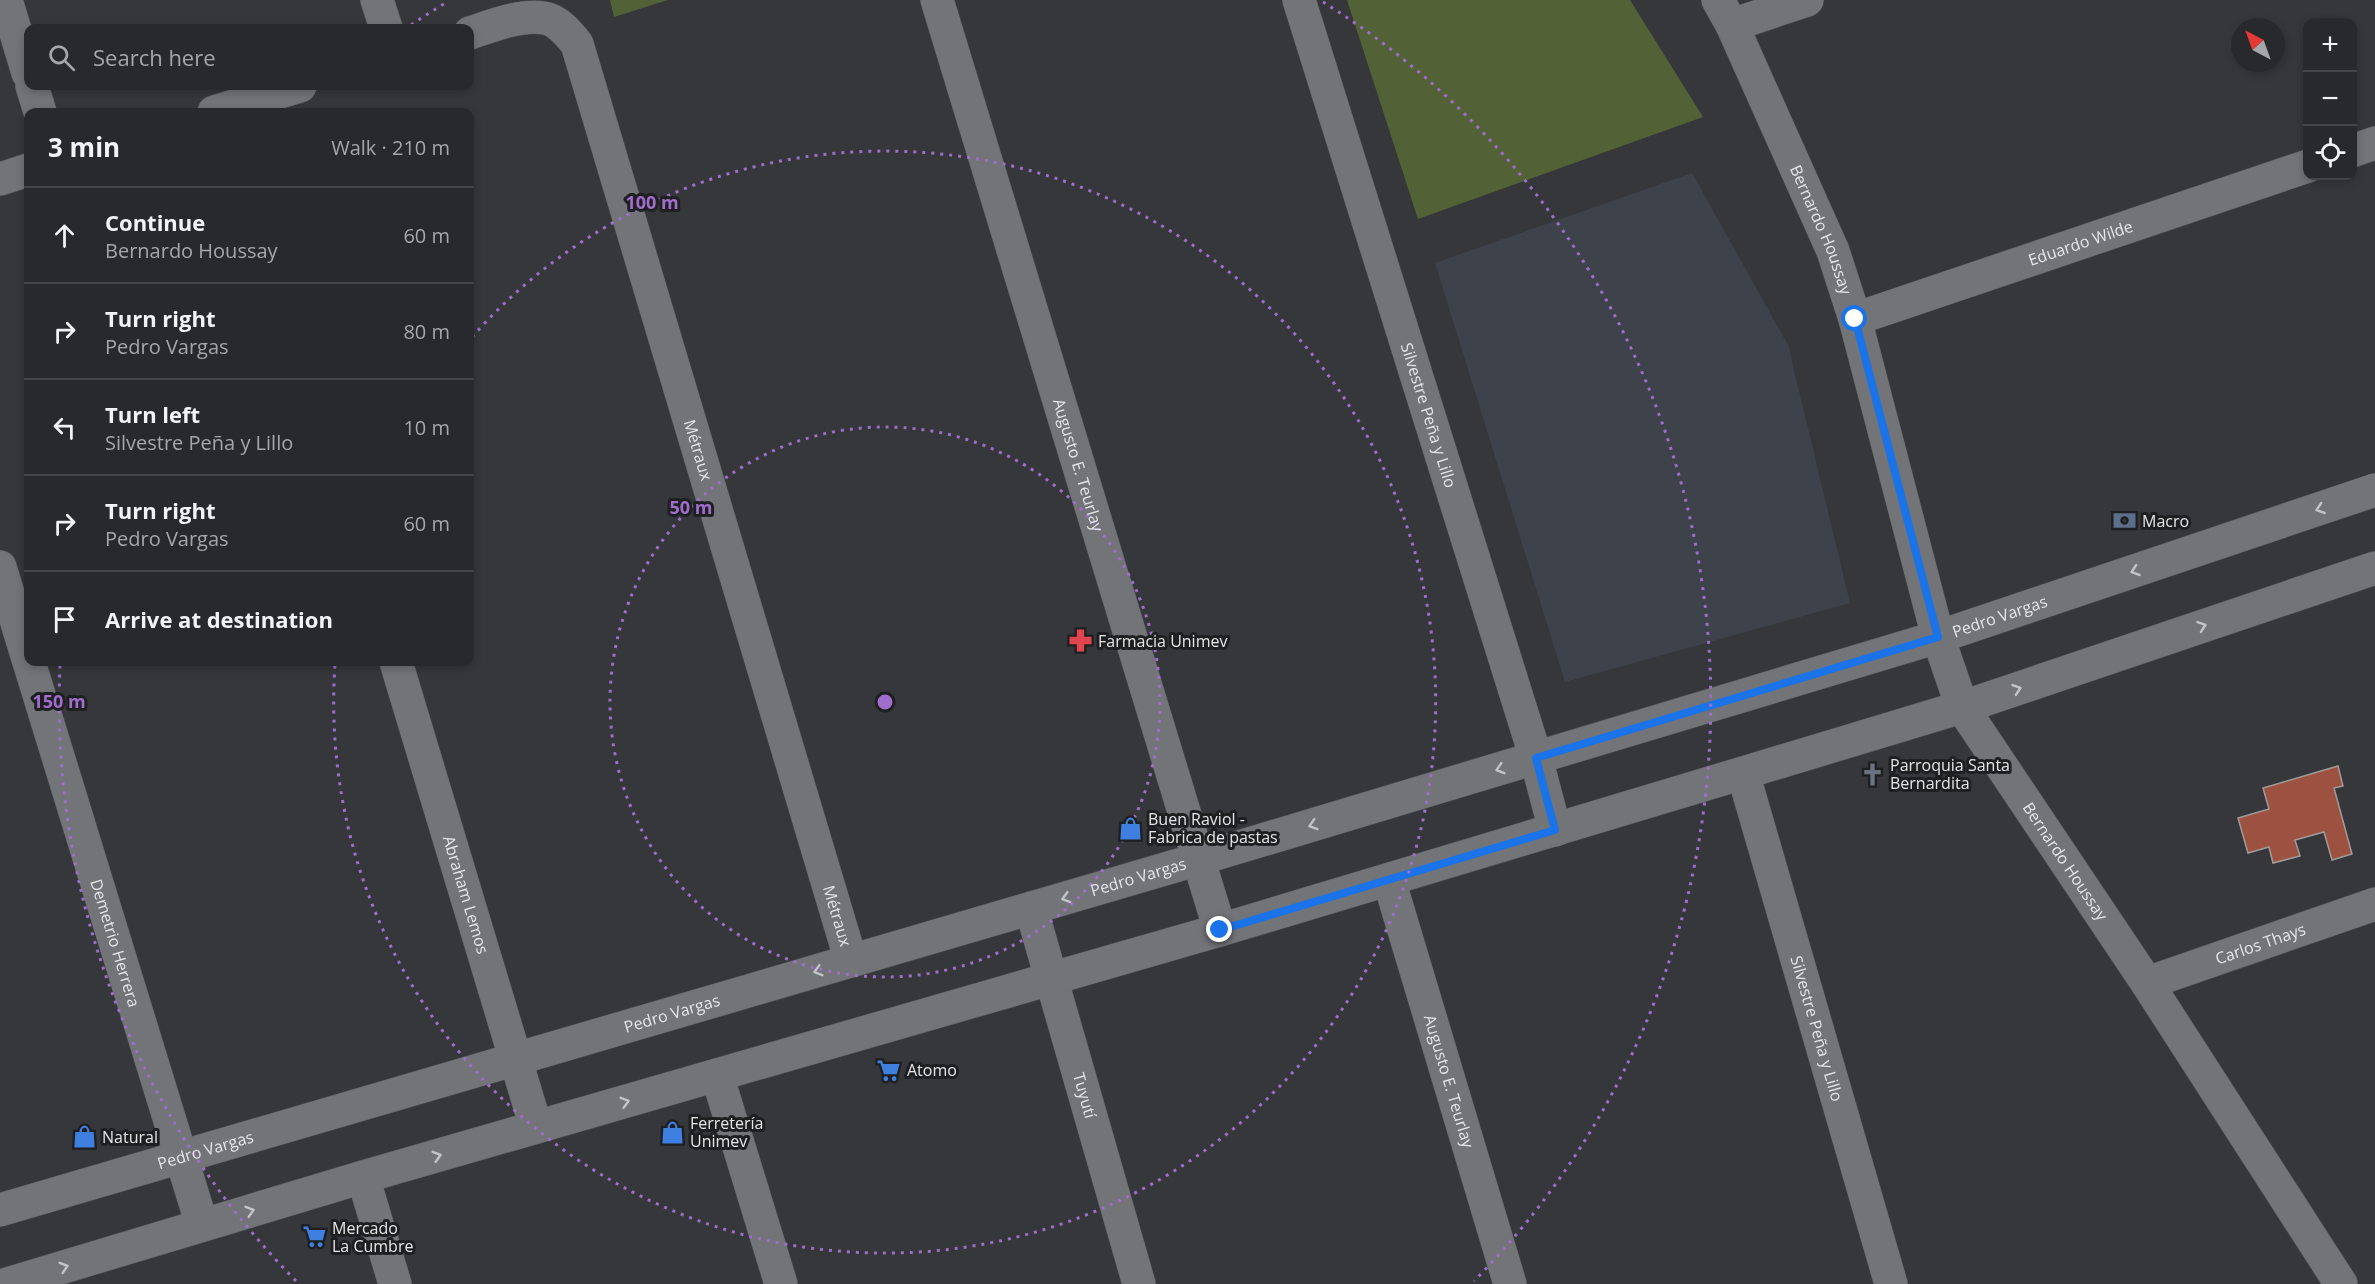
<!DOCTYPE html>
<html lang="en">
<head>
<meta charset="utf-8">
<style>
	:root { --surface:#28292c; --page:#343538; --text:#f1f3f6; --muted:#a5a6a9; --line:#444548 }
	body { margin:0; font-family:"Open Sans",sans-serif; background:var(--page); color:var(--text) }
	.controls { position:absolute; right:18px; top:18px; display:grid; overflow:hidden; border-radius:12px; box-shadow:0 3px 9px #0003 }
	.controls button { width:54px; height:54px; display:grid; place-items:center; padding:0; border:0; border-bottom:2px solid var(--line); background:var(--surface); color:var(--text); font:30px sans-serif }
	.compass { position:absolute; left:2231px; top:18px; width:54px; height:54px; border-radius:50%; background:var(--surface); box-shadow:0 3px 9px #0003; rotate:319deg }
	.stop { position:absolute; width:18px; height:18px; margin:-14px; border:4px solid #1a73e8; border-radius:50%; background:#fff }
	.stop.end { background:#1a73e8; border-color:#fff; box-shadow:0 2px 6px #0008 }
	.list { margin:0; padding:0; list-style:none }
	h2 { display:flex; justify-content:space-between; align-items:center; height:78px; margin:0; padding:0 24px; font-size:26px }
	h2 small { font-size:20px; font-weight:400; color:var(--muted) }
	.list li { display:grid; grid-template-columns:39px 1fr auto; gap:18px; align-items:center; box-sizing:border-box; height:96px; padding:0 24px; border-top:2px solid var(--line) }
	.list b { display:block; font-size:22px; white-space:nowrap }
	.list p { margin:0; font-size:20px; white-space:nowrap; color:var(--muted) }
	.list em { font-size:20px; font-style:normal; color:var(--muted) }
	.icon { flex:none; width:33px; height:33px; fill:none; stroke:currentColor; stroke-width:2; stroke-linecap:round; stroke-linejoin:round }
	.map { position:relative; flex:none; width:2375px; height:1284px; overflow:hidden }
	.search { position:absolute; background:var(--surface); box-shadow:0 3px 9px #0003; left:24px; top:24px; width:450px; height:66px; display:flex; align-items:center; gap:15px; box-sizing:border-box; padding:0 21px; border-radius:12px; color:var(--muted); font-size:22px }
	.panel { position:absolute; background:var(--surface); box-shadow:0 3px 9px #0003; left:24px; top:108px; width:450px; height:558px; border-radius:12px }
	.map>svg:first-child { display:block }
	.built { fill:#3e424b }
	.green { fill:#536236 }
	.building { fill:#9d5141; stroke:#a09b9a; stroke-width:1.5 }
	.lines { fill:none; stroke-linecap:round; stroke-linejoin:round }
	.minor-casing { stroke:#515355; stroke-width:34 }
	.minor { stroke:#727478; stroke-width:33 }
	.oneway { stroke:#c2c4c6 }
	.route { stroke:#1a73e8; stroke-width:8 }
	.ring { fill:none; stroke:#a06dcd; stroke-width:3; stroke-dasharray:3 6 }
	.labels { text-anchor:middle; dominant-baseline:central; stroke-width:6; stroke-linejoin:round; paint-order:stroke }
	.street-label { font-size:16px; fill:#e4e6e8; stroke:#1e1f20 }
	.poi-label { font-size:16px; fill:#e4e6e8; stroke:#1e1f20; text-anchor:start }
	.centre { fill:#a06dcd; stroke:#1e1f20; stroke-width:3 }
	.ring-label { font-size:18px; text-anchor:middle; font-weight:bold; fill:#a06dcd; stroke:#1e1f20; stroke-width:6; stroke-linejoin:round; paint-order:stroke }
</style>
</head>
<body>
<div class="map">
<svg width="2375" height="1284" viewBox="0 0 2375 1284">
	<rect width="100%" height="100%" fill="#36373b"/>
	<path class="built" d="M1692,173L1788,345L1850,603L1565,682L1435,263Z"/>
	<path class="green" d="M610,0H668L614,17Z
		M1347,0H1630L1703,117L1418,219Z"/>
	<path class="building" d="M2338,766L2343,786L2334,788L2352,854L2332,860L2324,832L2295,840L2300,856L2273,863L2269,847L2248,853L2238,818L2269,809L2263,788Z"/>
	<g class="lines">
		<defs>
			<g id="minor">
				<path d="M6,0L28,73"/>
				<path d="M377,0L386,28"/>
				<path id="s1" d="M937,0L1220,930"/>
				<path id="s2" d="M1299,0L1536,758L1555,830"/>
				<path id="s3" d="M1718,0L1732,25L1833,251L1855,319L1938,637L1962,707L2147,983L2341,1284"/>
				<path d="M1732,25L1807,0"/>
				<path id="s4" d="M470,33C491,26 521,14 544,18C558,20 569,34 577,44L851,961"/>
				<path d="M32,86L40,112"/>
				<path d="M214,112L300,86"/>
				<path d="M2352,151L2375,143"/>
				<path d="M0,179L28,170"/>
				<path id="s5" d="M1855,319L2308,166"/>
				<path d="M0,567L28,659"/>
				<path id="s6" d="M29,662L202,1225"/>
				<path id="s7" d="M396,662L536,1127"/>
				<path id="s8" d="M1743,773L1891,1284"/>
				<path id="s9" d="M1389,880L1510,1284"/>
				<path id="s10" d="M1031,908L1139,1284"/>
				<path id="s11" d="M2147,983L2375,904"/>
				<path d="M717,1075L781,1284"/>
				<path d="M363,1177L395,1284"/>
				<path id="s12" d="M0,1210L1199,859L1938,637L2375,490"/>
				<path d="M7,1284L363,1177L1220,930L1743,773L1975,703L2375,568"/>
			</g>
		</defs>
		<use href="#minor" class="minor-casing"/>
		<use href="#minor" class="minor"/>
	</g>
	<defs><path id="oneway-chevron" d="M-2-3.5L2.5 0L-2 3.5" fill="none" stroke-width="1.6" stroke-linecap="round" stroke-linejoin="round" transform="scale(1.5)"/></defs>
	<g class="oneway">
		<use href="#oneway-chevron" transform="translate(2320 509) rotate(161)"/>
		<use href="#oneway-chevron" transform="translate(2135 571) rotate(161)"/>
		<use href="#oneway-chevron" transform="translate(2202 626) rotate(-19)"/>
		<use href="#oneway-chevron" transform="translate(2017 689) rotate(-19)"/>
		<use href="#oneway-chevron" transform="translate(1500 769) rotate(163)"/>
		<use href="#oneway-chevron" transform="translate(1313 825) rotate(163)"/>
		<use href="#oneway-chevron" transform="translate(1066 898) rotate(164)"/>
		<use href="#oneway-chevron" transform="translate(818 971) rotate(164)"/>
		<use href="#oneway-chevron" transform="translate(625 1102) rotate(-16)"/>
		<use href="#oneway-chevron" transform="translate(437 1156) rotate(-16)"/>
		<use href="#oneway-chevron" transform="translate(250 1211) rotate(-17)"/>
		<use href="#oneway-chevron" transform="translate(64 1267) rotate(-17)"/>
	</g>
	<g class="lines">
		<path class="route" d="M1220,930L1555,830L1536,758L1938,637L1855,319"/>
	</g>
	<g class="ring">
		<circle cx="885" cy="702" r="275"/>
		<path d="M472 337A551 551 0 1 1 335 664"/>
		<path d="M296 1281A826 826 0 0 1 60 666M411 25A826 826 0 0 1 447 2M1323 2A826 826 0 0 1 1474 1281"/>
	</g>
	<defs>
		<symbol id="bank-bare" viewBox="-9 -9 18 18"><path d="M-6-4H6V4H-6ZM0-2.3a2.3 2.3 0 1 0 0 4.6a2.3 2.3 0 1 0 0-4.6Z" fill="#5c6f8a" stroke="#1e1f20" stroke-width="2.5" paint-order="stroke"/></symbol>
		<symbol id="pharmacy-bare" viewBox="-9 -9 18 18"><path d="M-2-6h4v4h4v4h-4v4h-4v-4h-4v-4h4Z" fill="#e0444e" stroke="#1e1f20" stroke-width="2.5" paint-order="stroke"/></symbol>
		<symbol id="church-bare" viewBox="-9 -9 18 18"><path d="M-1.2-6h2.4v3.5h3.3v2.4h-3.3V6h-2.4V-.1h-3.3v-2.4h3.3Z" fill="#6b7280" stroke="#1e1f20" stroke-width="2.5" paint-order="stroke"/></symbol>
		<symbol id="shop-bare" viewBox="-9 -9 18 18"><path d="M-5-2.5h2.3a2.7 3.5 0 0 1 5.4 0H5L5.5 6h-11ZM-1.5-2.5h3a1.5 2.3 0 0 0-3 0Z" fill="#3f7fe0" stroke="#1e1f20" stroke-width="2.5" paint-order="stroke"/></symbol>
		<symbol id="supermarket-bare" viewBox="-9 -9 18 18"><path d="M-6-5.5h2.5l.6 2H6L4.5 2H-2.5L-4.4-4H-6ZM-1.5 3.2a1.3 1.3 0 1 0 .1 0ZM3 3.2a1.3 1.3 0 1 0 .1 0Z" fill="#3f7fe0" stroke="#1e1f20" stroke-width="2.5" paint-order="stroke"/></symbol>
	</defs>
	<g fill-rule="evenodd">
		<use href="#bank-bare" x="2108" y="504" width="33" height="33"/>
		<use href="#pharmacy-bare" x="1064" y="624" width="33" height="33"/>
		<use href="#church-bare" x="1856" y="758" width="33" height="33"/>
		<use href="#shop-bare" x="1114" y="812" width="33" height="33"/>
		<use href="#supermarket-bare" x="872" y="1054" width="33" height="33"/>
		<use href="#shop-bare" x="656" y="1116" width="33" height="33"/>
		<use href="#shop-bare" x="68" y="1120" width="33" height="33"/>
		<use href="#supermarket-bare" x="298" y="1220" width="33" height="33"/>
	</g>
	<g class="labels">
		<g class="street-label">
			<text stroke="none"><textPath href="#s3" startOffset="252">Bernardo Houssay</textPath></text>
			<text stroke="none"><textPath href="#s5" startOffset="238">Eduardo Wilde</textPath></text>
			<text stroke="none"><textPath href="#s2" startOffset="435">Silvestre Peña y Lillo</textPath></text>
			<text stroke="none"><textPath href="#s4" startOffset="543">Métraux</textPath></text>
			<text stroke="none"><textPath href="#s1" startOffset="486">Augusto E. Teurlay</textPath></text>
			<text stroke="none"><textPath href="#s12" startOffset="2086">Pedro Vargas</textPath></text>
			<text stroke="none"><textPath href="#s3" startOffset="936">Bernardo Houssay</textPath></text>
			<text stroke="none"><textPath href="#s12" startOffset="1186">Pedro Vargas</textPath></text>
			<text stroke="none"><textPath href="#s7" startOffset="243">Abraham Lemos</textPath></text>
			<text stroke="none"><textPath href="#s4" startOffset="1029">Métraux</textPath></text>
			<text stroke="none"><textPath href="#s6" startOffset="294">Demetrio Herrera</textPath></text>
			<text stroke="none"><textPath href="#s11" startOffset="120">Carlos Thays</textPath></text>
			<text stroke="none"><textPath href="#s12" startOffset="700">Pedro Vargas</textPath></text>
			<text stroke="none"><textPath href="#s8" startOffset="266">Silvestre Peña y Lillo</textPath></text>
			<text stroke="none"><textPath href="#s9" startOffset="210">Augusto E. Teurlay</textPath></text>
			<text stroke="none"><textPath href="#s10" startOffset="195">Tuyutí</textPath></text>
			<text stroke="none"><textPath href="#s12" startOffset="214">Pedro Vargas</textPath></text>
		</g>
		<g class="poi-label">
			<text x="2142" y="521">Macro</text>
			<text x="1098" y="641">Farmacia Unimev</text>
			<text x="1890" y="765">Parroquia Santa<tspan x="1890" dy="18">Bernardita</tspan></text>
			<text x="1148" y="819">Buen Raviol -<tspan x="1148" dy="18">Fabrica de pastas</tspan></text>
			<text x="907" y="1070">Atomo</text>
			<text x="690" y="1123">Ferretería<tspan x="690" dy="18">Unimev</tspan></text>
			<text x="102" y="1137">Natural</text>
			<text x="332" y="1228">Mercado<tspan x="332" dy="18">La Cumbre</tspan></text>
		</g>
	</g>
	<circle cx="885" cy="702" r="9" class="centre"/>
	<g class="ring-label">
		<text x="652" y="209">100 m</text>
		<text x="691" y="514">50 m</text>
		<text x="59" y="708">150 m</text>
	</g>
</svg>
<div class="controls">
<button>+</button>
<button>−</button>
<button><svg class="icon" aria-label="locate" viewBox="0 0 24 24"><circle cx="12" cy="12" r="6"/><path d="M12 2v4M12 18v4M2 12h4M18 12h4"/></svg></button>
</div>
<svg class="compass" viewBox="-18 -18 36 36"><path d="M0-13l5 13h-10z" fill="#e53935"/><path d="M0 13l5-13h-10z" fill="#a5a6a9"/></svg>
<div class="stop" style="left:1855px;top:319px"></div>
<div class="stop end" style="left:1220px;top:930px"></div>
<div class="search"><svg class="icon" aria-label="search" viewBox="0 0 24 24"><circle cx="10" cy="10" r="6"/><path d="M15 15l6 6"/></svg>Search here</div>
<section class="panel">
<h2>3 min<small>Walk · 210 m</small></h2>
<ul class="list">
<li><svg class="icon" aria-label="ahead" viewBox="0 0 24 24"><path d="M12 20V5M6 11l6-6 6 6"/></svg><div><b>Continue</b><p>Bernardo Houssay</p></div><em>60 m</em></li>
<li><svg class="icon" aria-label="right" viewBox="0 0 24 24"><path d="M7 20v-9h11M14 6l5 5-5 5"/></svg><div><b>Turn right</b><p>Pedro Vargas</p></div><em>80 m</em></li>
<li><svg class="icon" aria-label="left" viewBox="0 0 24 24"><path d="M17 20v-9H6M10 6l-5 5 5 5"/></svg><div><b>Turn left</b><p>Silvestre Peña y Lillo</p></div><em>10 m</em></li>
<li><svg class="icon" aria-label="right" viewBox="0 0 24 24"><path d="M7 20v-9h11M14 6l5 5-5 5"/></svg><div><b>Turn right</b><p>Pedro Vargas</p></div><em>60 m</em></li>
<li><svg class="icon" aria-label="arrive" viewBox="0 0 24 24"><path d="M6 21V4h12l-3 4 3 4H6"/></svg><div><b>Arrive at destination</b></div></li>
</ul>
</section>
</div>
</body>
</html>
